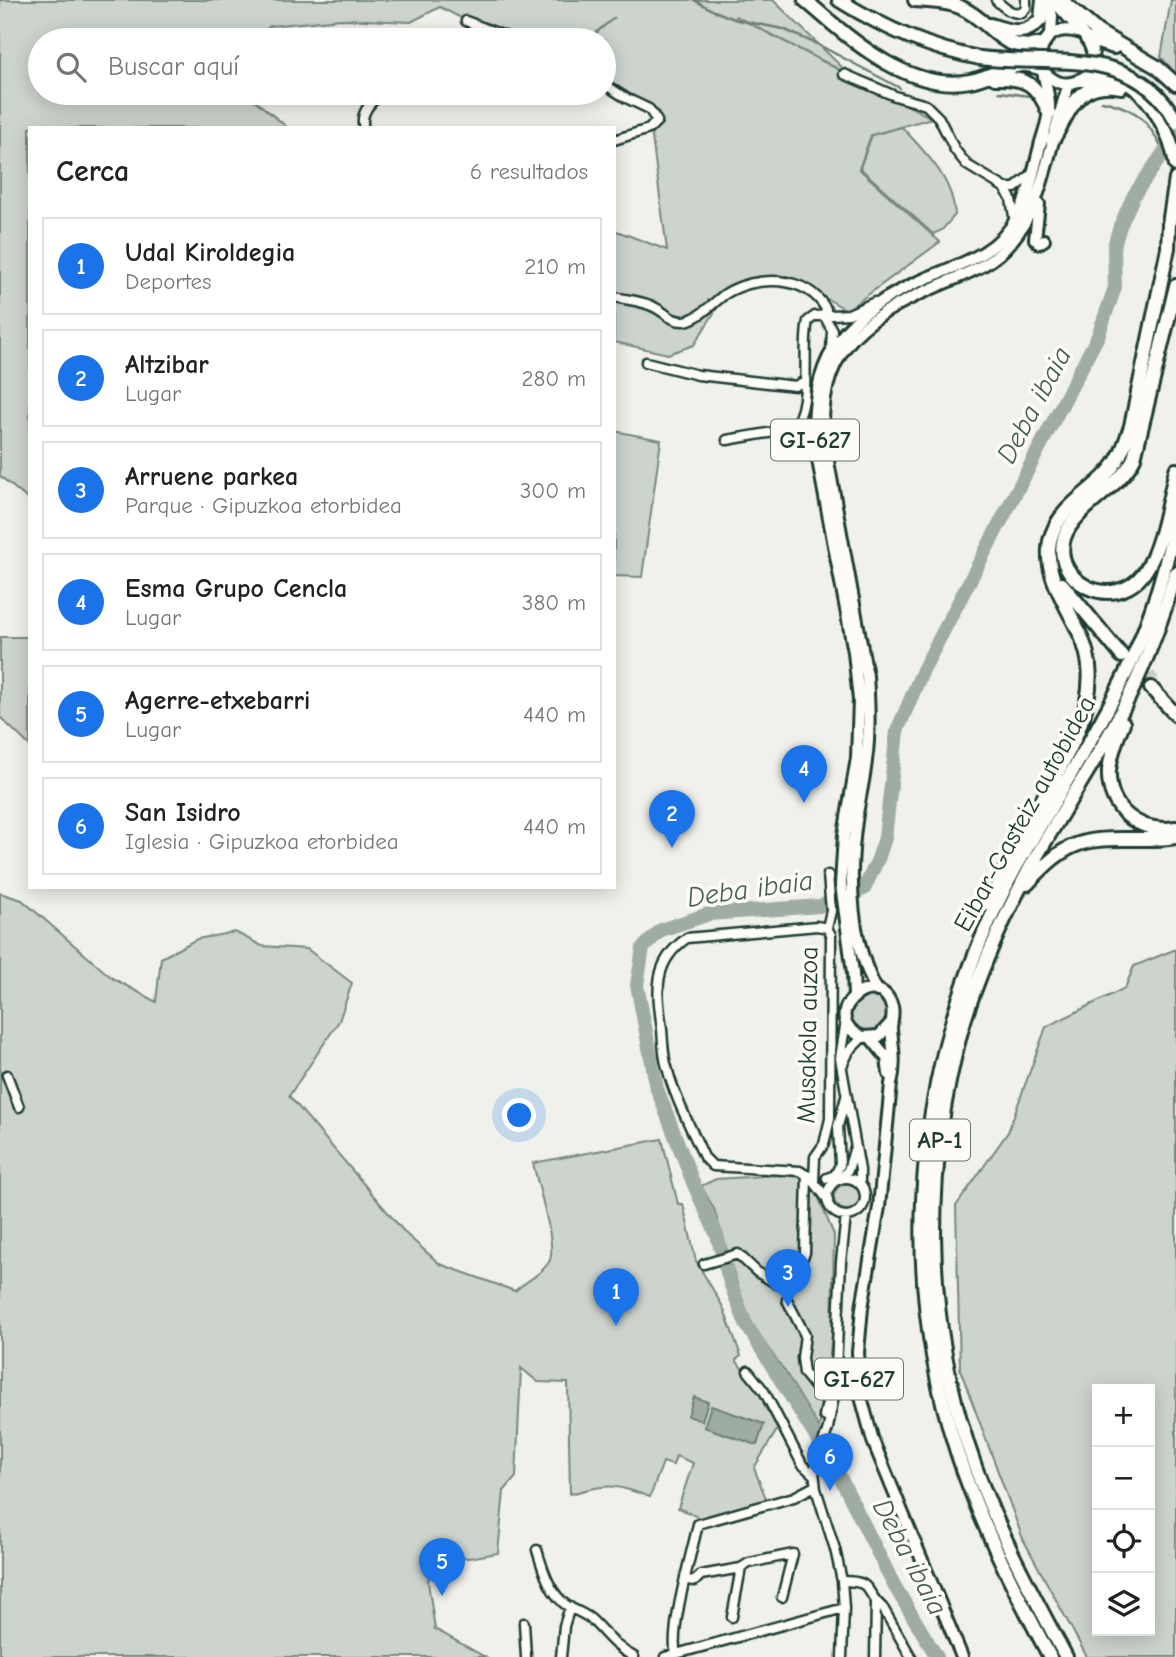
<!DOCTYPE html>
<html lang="es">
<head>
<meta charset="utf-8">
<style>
	:root { --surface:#fff; --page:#f2f2f2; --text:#222; --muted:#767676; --line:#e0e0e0; --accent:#1a73e8 }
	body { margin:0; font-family:"Comic Neue",sans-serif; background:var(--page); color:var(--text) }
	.controls { position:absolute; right:21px; bottom:21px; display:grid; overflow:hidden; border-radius:0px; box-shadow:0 4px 18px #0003 }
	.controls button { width:63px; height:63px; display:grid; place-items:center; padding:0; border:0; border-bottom:2px solid var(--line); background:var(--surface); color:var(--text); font:35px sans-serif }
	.you { position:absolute; left:520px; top:1116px; width:24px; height:24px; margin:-18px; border:5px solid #fff; border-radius:50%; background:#1a73e8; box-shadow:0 0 0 10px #1a73e833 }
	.badge { display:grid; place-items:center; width:46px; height:46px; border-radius:50%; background:var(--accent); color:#fff; font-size:23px; font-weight:700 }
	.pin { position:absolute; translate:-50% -58px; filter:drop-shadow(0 2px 4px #0008) }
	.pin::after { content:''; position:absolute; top:37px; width:24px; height:21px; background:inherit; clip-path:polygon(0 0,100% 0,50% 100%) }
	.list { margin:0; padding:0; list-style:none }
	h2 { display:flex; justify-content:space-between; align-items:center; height:91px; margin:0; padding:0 28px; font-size:30px }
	h2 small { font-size:23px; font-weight:400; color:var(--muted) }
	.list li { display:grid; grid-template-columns:46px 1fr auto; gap:21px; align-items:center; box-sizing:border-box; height:98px; margin:0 14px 14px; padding:0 14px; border:2px solid var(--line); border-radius:0px }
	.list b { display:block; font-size:26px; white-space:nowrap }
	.list p { margin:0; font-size:23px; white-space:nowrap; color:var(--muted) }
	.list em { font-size:23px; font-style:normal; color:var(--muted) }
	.icon { flex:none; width:38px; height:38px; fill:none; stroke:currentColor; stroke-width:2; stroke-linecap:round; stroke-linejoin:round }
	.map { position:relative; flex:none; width:1176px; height:1657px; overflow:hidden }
	.search { position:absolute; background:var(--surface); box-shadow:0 4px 18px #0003; left:28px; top:28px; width:588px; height:77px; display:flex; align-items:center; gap:18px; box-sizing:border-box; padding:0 24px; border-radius:38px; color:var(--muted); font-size:26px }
	.panel { position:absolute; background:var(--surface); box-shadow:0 4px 18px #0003; left:28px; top:126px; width:588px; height:763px; border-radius:0px }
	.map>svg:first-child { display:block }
	.green { fill:#cdd3cd; stroke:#768880; stroke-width:2; fill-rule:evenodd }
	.water { fill:#9faca4; stroke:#6c8077; stroke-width:2 }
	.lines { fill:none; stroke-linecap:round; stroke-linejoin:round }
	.stream { stroke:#6c8077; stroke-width:2.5 }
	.river { stroke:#9faca4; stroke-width:14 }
	.highway-tunnel { stroke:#c6cdc6; stroke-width:12; stroke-dasharray:12 6; stroke-linecap:butt }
	.minor-casing { stroke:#1f3d34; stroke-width:13 }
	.major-casing { stroke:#1f3d34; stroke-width:16 }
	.highway-casing { stroke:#1f3d34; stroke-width:18 }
	.minor { stroke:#fdfcf7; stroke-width:8 }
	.major { stroke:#fdfcf7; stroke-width:10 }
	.highway { stroke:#fdfcf7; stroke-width:12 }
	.highway-bridge-casing { stroke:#1f3d34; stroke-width:18; stroke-linecap:butt }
	.highway-bridge { stroke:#fdfcf7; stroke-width:12 }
	.labels { text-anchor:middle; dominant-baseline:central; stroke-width:7; stroke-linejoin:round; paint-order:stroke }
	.shield { fill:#fdfcf7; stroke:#62766e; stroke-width:2 }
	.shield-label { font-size:24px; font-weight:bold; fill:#1f3d34 }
	.street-label { font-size:26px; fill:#1f3d34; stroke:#fdfcf7 }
	.water-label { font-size:28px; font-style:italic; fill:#455e56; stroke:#fdfcf7 }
</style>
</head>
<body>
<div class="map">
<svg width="1176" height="1657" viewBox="0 0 1176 1657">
	<rect width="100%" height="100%" fill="#f0f1eb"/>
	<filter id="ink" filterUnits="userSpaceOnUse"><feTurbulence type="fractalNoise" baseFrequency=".0143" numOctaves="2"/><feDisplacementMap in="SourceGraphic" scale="14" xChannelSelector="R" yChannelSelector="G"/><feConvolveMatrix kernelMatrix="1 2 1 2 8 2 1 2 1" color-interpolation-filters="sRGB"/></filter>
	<g filter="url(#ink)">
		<path class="green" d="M0,0H773L850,75L735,16L932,118L871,135L859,169L940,242L847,310L787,276L724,297L694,345L668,354L614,342V230L667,250L651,130L659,111L604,87V40H588L615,17L586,40H503L440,7L411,22L341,19L270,26L254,40H40V93H246L288,128H30V501L0,476Z
			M1171,0H1176V74L1161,57Z
			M902,127C926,154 953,178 955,215L942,230L933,234L860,168L872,135Z
			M614,431L661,440L642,577L614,576Z
			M0,637H30V746L0,717Z
			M0,893L22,900L112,978L156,1002L161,958L197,939L235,932L262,946L307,949L352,983L339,1021L289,1096L406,1234L440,1264L515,1291C526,1281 541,1275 549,1262C558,1247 537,1183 533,1163L662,1139L678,1204H683L696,1261L723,1307L741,1356L736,1360L748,1377L761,1392L765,1408L773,1417L777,1430L754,1468L767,1501L704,1520L678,1508L693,1463L676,1456L673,1465L663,1462L650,1497C613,1483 608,1484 570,1494L568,1383L538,1382L521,1368L516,1477L504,1491L498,1553L469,1558L433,1555L428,1582L435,1629L485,1657H0Z
			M1176,949V1657H1087L1023,1539L960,1369L956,1206L1008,1132L1046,1027L1125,988L1134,966ZM1097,1389H1150V1631H1097Z
			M849 1014a20 20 0 1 1 40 0a20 20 0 1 1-40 0Z
			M795,1174H802L815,1189L834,1235L832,1333L826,1394L819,1428L784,1370L749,1322L714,1209L701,1186L716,1179Z
			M834 1197a13 13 0 1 1 26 0a13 13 0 1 1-26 0Z"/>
		<path class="water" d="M694,1397L708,1402L702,1421L688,1416Z
			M711,1406L764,1424L757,1445L704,1427Z"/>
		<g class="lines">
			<path class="stream" d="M694,0L714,11L737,20L783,29L819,45L900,88
				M999,92L1029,96
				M1102,101C1139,109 1148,120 1164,153"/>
			<path class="river" d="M937,1657L894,1585L837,1471L746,1324L730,1283L717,1235L694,1185L657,1089L637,985L643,948L661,930L709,914L820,906L864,889L878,859L885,838L897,731L923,670L1098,336L1115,287L1114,246L1120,226L1134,195L1176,135"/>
			<path class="highway-tunnel" d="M1125,648L1154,681"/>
			<defs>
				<path id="minor" d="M996,0C1004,8 1011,14 1022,13L1026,8V0
					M466,21L515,40
					M844,74L895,96L926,105L939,118L955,150L967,165L1005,188L1011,199L1015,222
					M604,84L626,98L649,109L657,121L649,129L614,140
					M364,128C359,113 371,102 382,93
					M1005,188H1015L1032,174
					M614,297C627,300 645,301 656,308C666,313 672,322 685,321C700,318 713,303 725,294C756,275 806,274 826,309L825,317L832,330L831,351
					M646,362L698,375L795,386L805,381
					M727,440L791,429C814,409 801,349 808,321L815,316L849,314L875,302
					M827,928L817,926L687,938C652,962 657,992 662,1029C663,1042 663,1055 667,1067C673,1094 692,1130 704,1157L713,1166L800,1171L811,1178L828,1200
					M846,1021L840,1058L860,1170V1184
					M843,1064L849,1051L863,1037
					M7,1075L19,1107
					M827,1178L835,1175L840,1165L838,1126L846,1097
					M827 1197a19 19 0 1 1 38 0a19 19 0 1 1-38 0Z
					M841,1179L848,1170L854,1150
					M814,1181L815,1157L824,1144L830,1119L831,935L827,928L831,911L828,875
					M704,1264L738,1254L757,1272L777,1284
					M796,1280V1272L805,1253L807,1175
					M787,1300L805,1335L802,1358L804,1373L827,1402L824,1416L830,1417
					M748,1371L764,1391L802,1464L814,1475
					M537,1550C543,1570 550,1595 569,1607C578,1612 586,1614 593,1621C609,1637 614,1646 634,1657
					M686,1580L695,1581L701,1575L741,1568L749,1563L793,1554L782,1597
					M842,1581C875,1581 863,1591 883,1608L911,1657
					M732,1617L741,1568
					M524,1623L526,1657
					M676,1654C669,1630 692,1552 698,1524L794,1497L815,1486
					M561,1657L564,1626L570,1607
					M665,1657L844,1608
					M842,1657L844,1608L842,1581L835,1549L816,1489L814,1471L828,1428L835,1390L841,1262L846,1216
					M875,1657L876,1602"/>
				<path id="major" d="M1048,0L1052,16L1051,35
					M1046,74C1055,82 1063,86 1075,82C1083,80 1088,75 1091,68C1102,43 1067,20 1054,0
					M1039,204L1035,239L1039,243L1044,240
					M877,991C849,938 848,873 857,814C860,796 864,779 866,761C870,733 869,704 867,676L823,434C820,342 871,314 947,282C970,272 994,263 1010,243C1047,200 1050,136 1069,84
					M854,995L853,973L841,884L844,835L857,758L859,700L854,652L815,444C808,356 848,311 927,278C961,264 999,253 1017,217C1029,195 1034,170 1040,146C1043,133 1050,119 1049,105C1049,88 1037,60 1042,48C1048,30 1065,27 1081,33
					M891,1023L879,1036L863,1037C813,1016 879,962 892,1007C894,1015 891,1022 891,1029C893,1049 896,1065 891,1084L879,1207L862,1308L858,1352L861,1397L873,1441L962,1657
					M871,1038L887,1058L889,1074"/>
				<path id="highway" d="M805,0C849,38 908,93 970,81C987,78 1004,67 1021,65C1028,64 1036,67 1043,69
					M839,0C882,27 930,49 980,58
					M915,0C930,1 946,1 960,7C997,24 996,53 1043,44
					M1061,0L1098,32L1157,67L1176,84
					M990,25C1011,31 1024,38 1041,19L1043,0
					M1087,39L1114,47
					M995,78C1026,77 1037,84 1049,113
					M1081,80C1097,77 1110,75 1125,82C1152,94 1172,138 1176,165
					M1052,141C1071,111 1076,79 1121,87
					M1176,286L1134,458C1118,491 1074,507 1064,538C1051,582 1114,614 1144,573C1161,550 1169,498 1176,470
					M1062,584L1122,656
					M1151,688L1176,715
					M1123,723C1117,738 1111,753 1109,770C1107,809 1139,834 1176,828
					M1027,884C1065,844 1077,838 1132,839C1147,839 1162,840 1176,837
					M989,904C1002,875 1016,846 1032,818C1056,773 1095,719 1089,666C1085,622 1041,586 1050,541C1058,506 1091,494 1111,469C1121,457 1126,441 1131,426L1168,248L1169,224L1176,179
					M1050,1657C1015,1591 980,1523 957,1452C894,1258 919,1045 1016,867C1051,804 1091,745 1122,681C1148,630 1164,576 1176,520
					M1066,1657C1029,1588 992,1520 968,1446C924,1312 924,1166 961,1031C977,976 1002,921 1029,870C1063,807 1106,748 1136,682C1152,647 1165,610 1176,573"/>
			</defs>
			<use href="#minor" class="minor-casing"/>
			<use href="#major" class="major-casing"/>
			<use href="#highway" class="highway-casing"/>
			<use href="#minor" class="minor"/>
			<use href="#major" class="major"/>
			<use href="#highway" class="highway"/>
			<defs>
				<path id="highway-bridge" d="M980,58C1052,67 1135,44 1176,121"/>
			</defs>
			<use href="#highway-bridge" class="highway-bridge-casing"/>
			<use href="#highway-bridge" class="highway-bridge"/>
		</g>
	</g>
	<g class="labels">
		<g class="shield">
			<rect x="771" y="419.5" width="88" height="41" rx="5"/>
			<rect x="910" y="1119.5" width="60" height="41" rx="5"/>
			<rect x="815" y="1358.5" width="88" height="41" rx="5"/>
		</g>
		<g class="shield-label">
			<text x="815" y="440">GI-627</text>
			<text x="940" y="1140">AP-1</text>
			<text x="859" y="1379">GI-627</text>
		</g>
		<g class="street-label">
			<text transform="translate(1025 814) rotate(-61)">Eibar-Gasteiz autobidea</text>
			<text transform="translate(808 1035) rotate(-89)">Musakola auzoa</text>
		</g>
		<g class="water-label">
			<text transform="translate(1034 405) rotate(-62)">Deba ibaia</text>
			<text transform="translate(750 889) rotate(-8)">Deba ibaia</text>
			<text transform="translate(910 1557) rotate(62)">Deba ibaia</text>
		</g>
	</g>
</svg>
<div class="controls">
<button>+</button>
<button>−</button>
<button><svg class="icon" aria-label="locate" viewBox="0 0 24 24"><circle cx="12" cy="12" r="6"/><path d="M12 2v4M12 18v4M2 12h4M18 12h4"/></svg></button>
<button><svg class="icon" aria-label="layers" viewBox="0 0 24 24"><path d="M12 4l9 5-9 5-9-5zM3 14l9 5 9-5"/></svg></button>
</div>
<div class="you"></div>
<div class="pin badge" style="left:616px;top:1326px">1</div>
<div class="pin badge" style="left:672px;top:848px">2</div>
<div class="pin badge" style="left:788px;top:1307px">3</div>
<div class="pin badge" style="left:804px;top:803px">4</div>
<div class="pin badge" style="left:442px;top:1596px">5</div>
<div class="pin badge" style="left:830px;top:1491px">6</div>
<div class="search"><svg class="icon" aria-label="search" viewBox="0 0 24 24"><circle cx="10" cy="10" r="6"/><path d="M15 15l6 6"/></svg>Buscar aquí</div>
<section class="panel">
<h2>Cerca<small>6 resultados</small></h2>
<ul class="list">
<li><span class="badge">1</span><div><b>Udal Kiroldegia</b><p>Deportes</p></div><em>210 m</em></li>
<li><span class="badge">2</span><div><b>Altzibar</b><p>Lugar</p></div><em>280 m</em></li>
<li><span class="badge">3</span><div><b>Arruene parkea</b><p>Parque · Gipuzkoa etorbidea</p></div><em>300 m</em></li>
<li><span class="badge">4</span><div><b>Esma Grupo Cencla</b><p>Lugar</p></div><em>380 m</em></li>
<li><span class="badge">5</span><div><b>Agerre-etxebarri</b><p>Lugar</p></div><em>440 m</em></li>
<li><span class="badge">6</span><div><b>San Isidro</b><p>Iglesia · Gipuzkoa etorbidea</p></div><em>440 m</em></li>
</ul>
</section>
</div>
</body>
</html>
